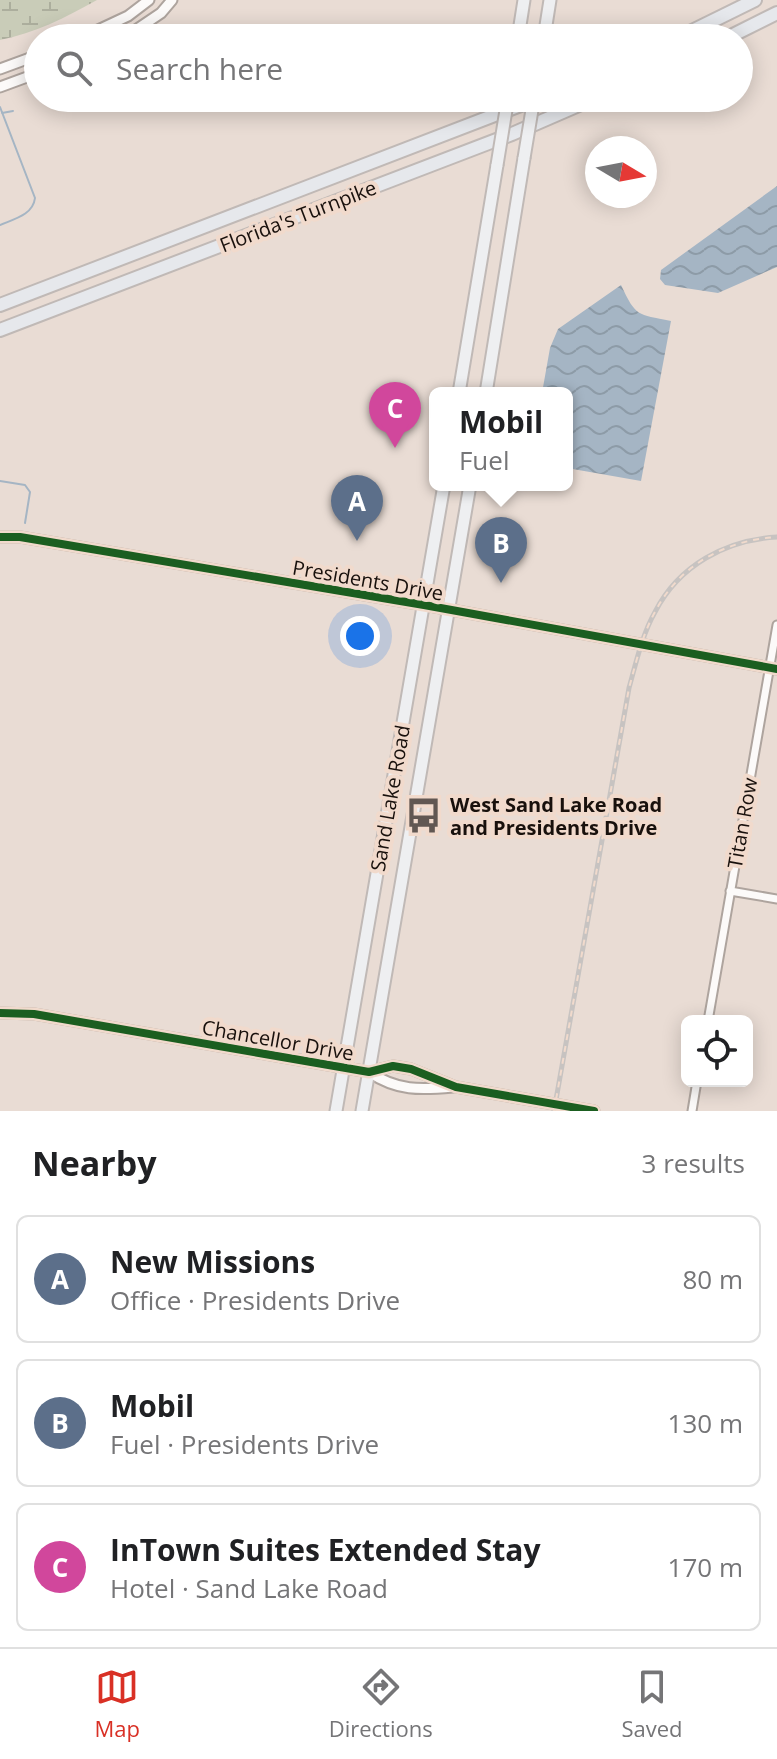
<!DOCTYPE html>
<html lang="en">
<head>
<meta charset="utf-8">
<style>
	:root { --surface:#fff; --page:#f6f6f6; --text:#202124; --muted:#757577; --line:#e0e0e0; --accent:#d93025 }
	body { margin:0; font-family:"Open Sans",sans-serif; background:var(--page); color:var(--text) }
	.controls { position:absolute; right:24px; bottom:24px; display:grid; overflow:hidden; border-radius:12px; box-shadow:0 4px 20px #0003 }
	.controls button { width:72px; height:72px; display:grid; place-items:center; padding:0; border:0; border-bottom:2px solid var(--line); background:var(--surface); color:var(--text); font:40px sans-serif }
	.compass { position:absolute; left:585px; top:136px; width:72px; height:72px; border-radius:50%; background:var(--surface); box-shadow:0 4px 20px #0003; rotate:100deg }
	.you { position:absolute; left:360px; top:636px; width:28px; height:28px; margin:-20px; border:6px solid #fff; border-radius:50%; background:#1a73e8; box-shadow:0 0 0 12px #1a73e833 }
	.badge { display:grid; place-items:center; width:52px; height:52px; border-radius:50%; background:var(--accent); color:#fff; font-size:26px; font-weight:700 }
	.pin { position:absolute; translate:-50% -66px; filter:drop-shadow(0 2px 4px #0008) }
	.pin::after { content:''; position:absolute; top:42px; width:28px; height:24px; background:inherit; clip-path:polygon(0 0,100% 0,50% 100%) }
	.popup { position:absolute; left:429px; top:387px; width:144px; height:104px; box-sizing:border-box; display:grid; place-content:center; border-radius:12px; background:var(--surface); filter:drop-shadow(0 2px 6px #0005); font-size:26px; white-space:nowrap; color:var(--muted) }
	.popup b { font-size:30px; color:var(--text) }
	.popup::after { content:''; position:absolute; left:50%; top:100%; margin-left:-16px; border:16px solid transparent; border-top-color:var(--surface) }
	.list { margin:0; padding:0; list-style:none }
	h2 { display:flex; justify-content:space-between; align-items:center; height:104px; margin:0; padding:0 32px; font-size:34px }
	h2 small { font-size:26px; font-weight:400; color:var(--muted) }
	.list li { display:grid; grid-template-columns:52px 1fr auto; gap:24px; align-items:center; box-sizing:border-box; height:128px; margin:0 16px 16px; padding:0 16px; border:2px solid var(--line); border-radius:12px }
	.list b { display:block; font-size:30px; white-space:nowrap }
	.list p { margin:0; font-size:26px; white-space:nowrap; color:var(--muted) }
	.list em { font-size:26px; font-style:normal; color:var(--muted) }
	.icon { flex:none; width:44px; height:44px; fill:none; stroke:currentColor; stroke-width:2; stroke-linecap:round; stroke-linejoin:round }
	.map { position:relative; flex:none; width:777px; height:1111px; overflow:hidden }
	.search { position:absolute; background:var(--surface); box-shadow:0 4px 20px #0003; left:24px; right:24px; top:24px; height:88px; display:flex; align-items:center; gap:20px; box-sizing:border-box; padding:0 28px; border-radius:44px; color:var(--muted); font-size:30px }
	.sheet { height:536px; background:var(--surface) }
	nav { display:flex; justify-content:space-around; align-items:center; box-sizing:border-box; height:112px; border-top:2px solid var(--line); background:var(--surface); font-size:22px; color:var(--muted) }
	nav a { display:grid; justify-items:center; gap:4px }
	nav .on { color:var(--accent) }
	.map>svg:first-child { display:block }
	.wetland { fill:url(#wetland-marsh) }
	.water { fill:url(#water-waves) }
	.lines { fill:none; stroke-linecap:round; stroke-linejoin:round }
	.stream { stroke:#a5b5c4; stroke-width:2 }
	.minor-casing { stroke:#aea49e; stroke-width:11 }
	.tertiary-casing { stroke:#aea49e; stroke-width:13 }
	.primary-casing { stroke:#c0b9b6; stroke-width:15 }
	.motorway-casing { stroke:#c0b9b6; stroke-width:16 }
	.minor { stroke:#fcfaf9; stroke-width:7 }
	.tertiary { stroke:#fcfaf9; stroke-width:9 }
	.primary { stroke:#eeeff1; stroke-width:11 }
	.motorway { stroke:#e6e8ec; stroke-width:12 }
	.rail-casing { stroke:#c7c3c1; stroke-width:5 }
	.rail { stroke:#f1dacc; stroke-width:2; stroke-dasharray:6; stroke-linecap:butt }
	.primary-bridge-casing { stroke:#c0b9b6; stroke-width:15; stroke-linecap:butt }
	.primary-bridge { stroke:#eeeff1; stroke-width:11 }
	.cycleway-casing { stroke:#f1dacc; stroke-width:13 }
	.cycleway { stroke:#1b5e20; stroke-width:8 }
	.labels { text-anchor:middle; dominant-baseline:central; stroke-width:8; stroke-linejoin:round; paint-order:stroke }
	.street-label { font-size:20px; fill:#18100c; stroke:#f1dacc }
	.poi-label { font-size:20px; font-weight:bold; fill:#18100c; stroke:#f1dacc; text-anchor:start }
</style>
</head>
<body>
<div class="map">
<svg width="777" height="1111" viewBox="0 0 777 1111">
	<defs>
		<pattern id="wetland-marsh" width="20" height="14" patternUnits="userSpaceOnUse" patternTransform="scale(2)"><rect width="20" height="14" fill="#c9ccb8"/><path d="M1 5h8M5 5V1M11 12h8M15 12V8" fill="none" stroke="#acae9d"/></pattern>
		<pattern id="water-waves" width="16" height="10" patternUnits="userSpaceOnUse" patternTransform="scale(2)"><rect width="16" height="10" fill="#a5b5c4"/><path d="M0 5q4-4 8 0t8 0" fill="none" stroke="#8d9ba7"/></pattern>
	</defs>
	<rect width="100%" height="100%" fill="#e9dcd4"/>
	<path class="wetland" d="M0,0H97C65,18 35,33 0,40Z"/>
	<path class="water" d="M777,186V267L718,293L665,285L660,279L661,270Z
		M621,285C636,317 637,314 671,321L641,481L567,468V393H542L550,348L558,329Z"/>
	<g class="lines">
		<path class="stream" d="M0,107L35,198C33,215 14,219 0,225
			M2,113L13,111
			M0,481L25,485L30,492L25,523"/>
		<defs>
			<path id="minor" d="M730,891L777,899
				M708,1021L777,625
				M692,1111L697,1081"/>
			<path id="tertiary" d="M81,38L128,16L149,0
				M124,38L161,13L172,0
				M0,69L38,55
				M0,87L38,73
				M0,537H20L424,605L777,669
				M0,1013L34,1014L369,1072L393,1066L411,1069L456,1087L594,1111
				M369,1072C397,1091 420,1090 453,1087"/>
			<path id="primary" d="M518,38L524,0
				M544,38L550,0
				M459,393L497,165
				M486,393L524,158
				M336,1111L444,485
				M362,1111L470,485"/>
			<path id="motorway" d="M678,38L755,0
				M727,38L777,13
				M0,305L539,98
				M0,330L512,134L595,98"/>
		</defs>
		<use href="#minor" class="minor-casing"/>
		<use href="#tertiary" class="tertiary-casing"/>
		<use href="#primary" class="primary-casing"/>
		<use href="#motorway" class="motorway-casing"/>
		<use href="#minor" class="minor"/>
		<use href="#tertiary" class="tertiary"/>
		<use href="#primary" class="primary"/>
		<use href="#motorway" class="motorway"/>
		<defs>
			<path id="rail" d="M554,1111L629,688C636,663 642,635 655,612C679,565 726,540 777,537"/>
		</defs>
		<use href="#rail" class="rail-casing"/>
		<use href="#rail" class="rail"/>
		<defs>
			<path id="primary-bridge" d="M524,158L534,98
				M497,165L508,98"/>
		</defs>
		<use href="#primary-bridge" class="primary-bridge-casing"/>
		<use href="#primary-bridge" class="primary-bridge"/>
		<defs>
			<path id="cycleway" d="M0,537H20L424,605L777,669
				M0,1013L34,1014L369,1072L393,1066L411,1069L456,1087L594,1111"/>
		</defs>
		<use href="#cycleway" class="cycleway-casing"/>
		<use href="#cycleway" class="cycleway"/>
	</g>
	<defs>
		<symbol id="bus-bare" viewBox="-9 -9 18 18"><path d="M-5-6H5V4H4V6H2V4H-2V6H-4V4H-5ZM-3.5-4V0h7V-4ZM-3.5 1.2v1.5H-2V1.2ZM2 1.2v1.5H3.5V1.2Z" fill="#615752" stroke="#f1dacc" stroke-width="2.5" paint-order="stroke"/></symbol>
	</defs>
	<g fill-rule="evenodd">
		<use href="#bus-bare" x="398" y="790" width="51" height="51"/>
	</g>
	<g class="labels">
		<g class="street-label">
			<text transform="translate(298 216) rotate(-21)">Florida's Turnpike</text>
			<text transform="translate(368 580) rotate(10)">Presidents Drive</text>
			<text transform="translate(390 798) rotate(-80)">Sand Lake Road</text>
			<text transform="translate(742 823) rotate(-80)">Titan Row</text>
			<text transform="translate(278 1040) rotate(10)">Chancellor Drive</text>
		</g>
		<g class="poi-label">
			<text x="450" y="804">West Sand Lake Road<tspan x="450" dy="23">and Presidents Drive</tspan></text>
		</g>
	</g>
</svg>
<div class="controls">
<button><svg class="icon" aria-label="locate" viewBox="0 0 24 24"><circle cx="12" cy="12" r="6"/><path d="M12 2v4M12 18v4M2 12h4M18 12h4"/></svg></button>
</div>
<svg class="compass" viewBox="-18 -18 36 36"><path d="M0-13l5 13h-10z" fill="#e53935"/><path d="M0 13l5-13h-10z" fill="#757577"/></svg>
<div class="you"></div>
<div class="pin badge" style="left:357px;top:541px;background:#5c6f8a">A</div>
<div class="pin badge" style="left:501px;top:583px;background:#5c6f8a">B</div>
<div class="popup"><b>Mobil</b>Fuel</div>
<div class="pin badge" style="left:395px;top:448px;background:#d1479c">C</div>
<div class="search"><svg class="icon" aria-label="search" viewBox="0 0 24 24"><circle cx="10" cy="10" r="6"/><path d="M15 15l6 6"/></svg>Search here</div>
</div>
<section class="sheet">
<h2>Nearby<small>3 results</small></h2>
<ul class="list">
<li><span class="badge" style="background:#5c6f8a">A</span><div><b>New Missions</b><p>Office · Presidents Drive</p></div><em>80 m</em></li>
<li><span class="badge" style="background:#5c6f8a">B</span><div><b>Mobil</b><p>Fuel · Presidents Drive</p></div><em>130 m</em></li>
<li><span class="badge" style="background:#d1479c">C</span><div><b>InTown Suites Extended Stay</b><p>Hotel · Sand Lake Road</p></div><em>170 m</em></li>
</ul>
</section>
<nav>
<a class="on"><svg class="icon" aria-label="map" viewBox="0 0 24 24"><path d="M3 6l6-2 6 2 6-2v14l-6 2-6-2-6 2zM9 4v14M15 6v14"/></svg>Map</a>
<a><svg class="icon" aria-label="directions" viewBox="0 0 24 24"><path d="M12 3l9 9-9 9-9-9zM9 14v-3h6M13 9l2 2-2 2"/></svg>Directions</a>
<a><svg class="icon" aria-label="saved" viewBox="0 0 24 24"><path d="M7 4h10v16l-5-4-5 4z"/></svg>Saved</a>
</nav>
</body>
</html>
